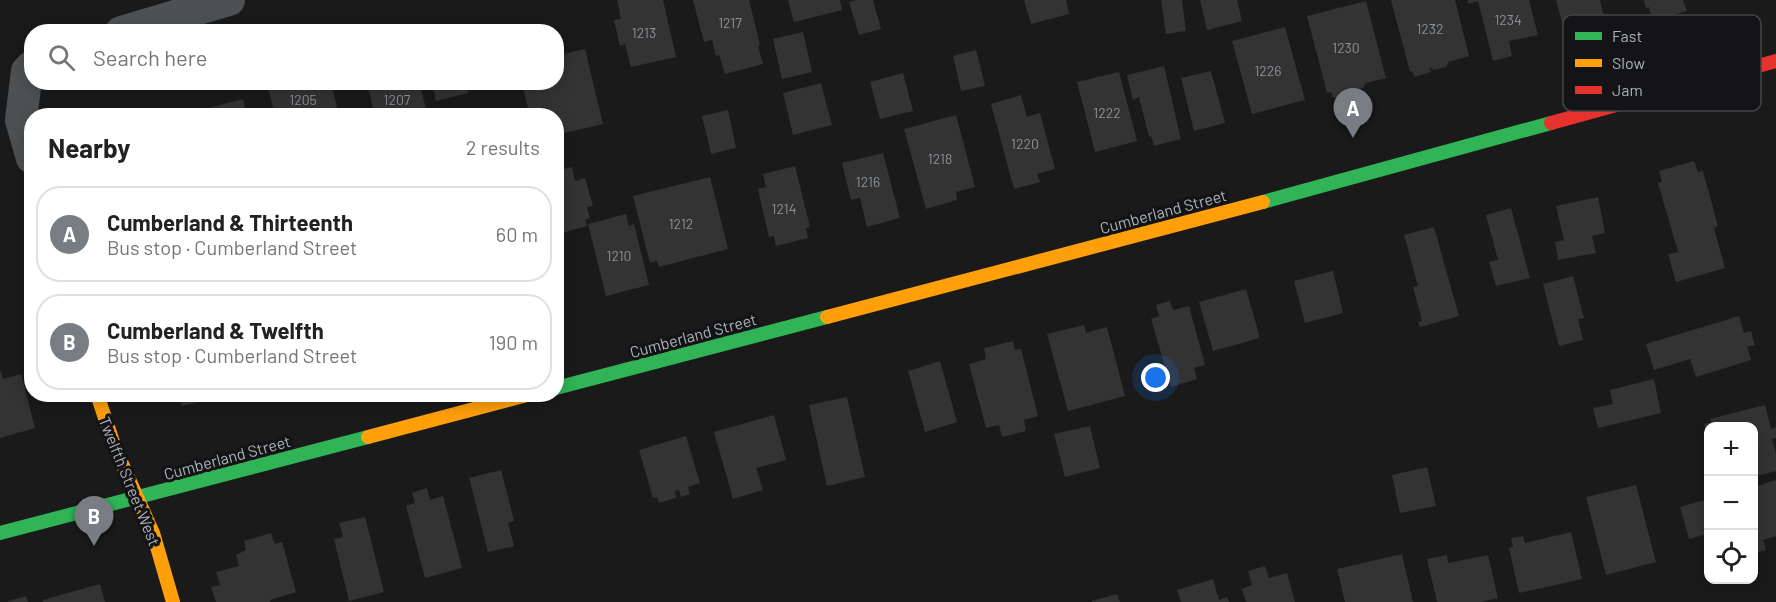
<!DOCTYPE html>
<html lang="en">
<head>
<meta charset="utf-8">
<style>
	:root { --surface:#fff; --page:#f2f2f2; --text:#222; --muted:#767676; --line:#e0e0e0; --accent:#787d83 }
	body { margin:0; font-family:Barlow,sans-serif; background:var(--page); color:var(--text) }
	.controls { position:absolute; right:18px; bottom:18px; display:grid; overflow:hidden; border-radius:12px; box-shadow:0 3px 15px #0003 }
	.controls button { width:54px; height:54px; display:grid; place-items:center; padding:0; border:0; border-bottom:2px solid var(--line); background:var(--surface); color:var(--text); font:30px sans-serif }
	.you { position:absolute; left:1156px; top:378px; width:21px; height:21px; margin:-15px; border:4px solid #fff; border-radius:50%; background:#1a73e8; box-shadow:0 0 0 9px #1a73e833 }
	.badge { display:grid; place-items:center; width:39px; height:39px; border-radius:50%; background:var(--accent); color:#fff; font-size:20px; font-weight:700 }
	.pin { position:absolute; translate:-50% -50px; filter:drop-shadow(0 2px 3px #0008) }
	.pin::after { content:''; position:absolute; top:32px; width:21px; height:18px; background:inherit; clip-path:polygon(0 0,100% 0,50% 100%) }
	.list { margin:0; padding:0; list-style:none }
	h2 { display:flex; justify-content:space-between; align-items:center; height:78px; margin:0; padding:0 24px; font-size:26px }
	h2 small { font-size:20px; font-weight:400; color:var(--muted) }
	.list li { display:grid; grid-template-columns:39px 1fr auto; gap:18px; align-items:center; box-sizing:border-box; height:96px; margin:0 12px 12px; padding:0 12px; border:2px solid var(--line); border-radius:24px }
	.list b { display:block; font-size:22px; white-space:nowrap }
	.list p { margin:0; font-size:20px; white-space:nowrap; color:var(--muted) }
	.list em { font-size:20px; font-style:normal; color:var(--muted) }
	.icon { flex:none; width:33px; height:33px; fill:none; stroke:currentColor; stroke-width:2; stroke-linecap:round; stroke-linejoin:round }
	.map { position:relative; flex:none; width:1776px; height:602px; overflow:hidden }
	.search { position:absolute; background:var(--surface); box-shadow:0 3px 15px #0003; left:24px; top:24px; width:540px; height:66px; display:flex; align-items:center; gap:15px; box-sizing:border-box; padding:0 21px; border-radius:24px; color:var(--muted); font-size:22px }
	.panel { position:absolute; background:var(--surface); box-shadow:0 3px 15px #0003; left:24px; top:108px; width:540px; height:294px; border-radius:24px }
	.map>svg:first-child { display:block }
	.building { fill:#333334 }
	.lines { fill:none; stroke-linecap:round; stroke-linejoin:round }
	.street { stroke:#4e5153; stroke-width:32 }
	.fast { stroke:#30b455; stroke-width:14 }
	.slow { stroke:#ff9f0a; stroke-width:14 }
	.jam { stroke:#e5322d; stroke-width:14 }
	.labels { text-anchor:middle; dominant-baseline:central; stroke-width:6; stroke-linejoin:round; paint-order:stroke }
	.number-label { font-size:14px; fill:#8d9399 }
	.street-label { font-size:16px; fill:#abb3bb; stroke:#141416 }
	.key { fill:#141416; stroke:#414448; stroke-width:1.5 }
	.key-label { font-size:16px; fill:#abb3bb }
</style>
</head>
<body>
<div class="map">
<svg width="1776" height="602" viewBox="0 0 1776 602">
	<rect width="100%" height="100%" fill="#1a1a1a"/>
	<path class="building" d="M617,0H663L676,57L631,67L625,44L620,46L614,20L621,19Z
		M693,0H749L760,45L758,46L763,64L725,74L719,55L716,56L712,40L704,42Z
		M788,0H840L842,10L794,22Z
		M856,0H873L881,29L859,35L849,2Z
		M1024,0H1066L1069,14L1031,24Z
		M1161,0H1182L1186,31L1166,34Z
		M1200,0H1237L1242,21L1207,30Z
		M1391,0H1455L1469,56L1449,62L1446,67L1434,70L1429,67L1431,72L1414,77L1412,71L1410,72Z
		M1468,0H1529L1538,35L1509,41L1512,56L1493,61L1478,1L1468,4Z
		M1556,0H1600L1604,18L1564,29Z
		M1644,0H1683L1687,11L1652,20L1649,7L1646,8Z
		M1366,1L1386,78L1366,83L1363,88L1351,92L1346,89L1348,94L1333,98L1331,92L1327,93L1307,16Z
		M1285,27L1305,100L1252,114L1232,41Z
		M803,32L812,72L782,79L773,39Z
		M556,48L559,55L585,49L603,124L556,135V116H530L523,88L519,89L518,82H556Z
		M976,50L985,86L961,91L953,56Z
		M1164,66L1181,139L1154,146L1151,136L1149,137L1139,97L1133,100L1127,75Z
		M1211,71L1225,123L1194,131L1181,78Z
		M1119,72L1137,141L1095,152L1077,82Z
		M903,73L913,111L880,119L870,82Z
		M267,82H331L339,116H275Z
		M367,82H419L428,116H375Z
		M432,82H466L468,93L436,101Z
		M821,83L832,125L793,135L783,93Z
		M1021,95L1027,117L1040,113L1055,169L1037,174L1040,182L1014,189L991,104Z
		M243,99L247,116H182V115Z
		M728,110L736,148L711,154L702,116Z
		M956,115L975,187L956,192L957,200L926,209L904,129Z
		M883,153L900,218L867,227L860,198L851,200L842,163Z
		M1694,161L1698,172L1703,171L1718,226L1714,228L1725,268L1676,282L1668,254L1678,252L1658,183L1662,182L1659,171Z
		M795,166L810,227L806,228L808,238L776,246L774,236L769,237L758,189L766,187L763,174Z
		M572,167L575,181L585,178L593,206L587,207L590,218L585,220L587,226L558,234L556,215L561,213L556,198V171Z
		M710,177L728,249L659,267L657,261L650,263L633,196Z
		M1598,197L1605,233L1592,236L1596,253L1558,260L1555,242L1564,240L1556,206Z
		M1511,208L1530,278L1496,286L1489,262L1498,260L1486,215Z
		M626,214L629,226L634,224L649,285L606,296L588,224Z
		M1434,227L1459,316L1420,327L1418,322L1422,321L1413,287L1418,286L1404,235Z
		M556,262L564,291L556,293Z
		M1333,271L1343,313L1305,323L1294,281Z
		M1573,276L1584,318L1578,319L1583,340L1559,346L1543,284Z
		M1246,289L1260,338L1213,351L1199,302Z
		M1170,301L1173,310L1189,306L1205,365L1194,368L1197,379L1171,387L1151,319L1159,316L1156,305Z
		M1739,316L1744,333L1751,331L1755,345L1747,347L1751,360L1696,377L1690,359L1654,370L1646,344Z
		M1084,325L1086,333L1107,327L1125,396L1068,411L1047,334Z
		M1013,341L1015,350L1021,349L1038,416L1024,420L1026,431L1002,437L999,425L986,428L969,364L986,359L984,348Z
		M940,361L957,422L925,432L908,371Z
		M0,370L3,379L21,374L35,428L0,438Z
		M1654,379L1661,413L1598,428L1593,408L1613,404L1610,390Z
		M179,394H215V398L182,406Z
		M847,397L865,477L827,486L809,405Z
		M1765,405L1771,429L1776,427V438L1772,439L1776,453V471L1754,477V426H1708V436L1704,424L1711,422L1710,419Z
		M774,415L786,460L756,468L763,490L733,499L714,432Z
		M1090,426L1100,468L1065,477L1054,434Z
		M686,436L700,483L688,487L690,494L681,497L679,490L675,491L676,498L659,503L657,497L653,498L639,450Z
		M1427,467L1436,506L1400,513L1392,475Z
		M501,470L514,521L508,523L514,546L488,552L469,478Z
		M1776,480V536L1763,540L1766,550L1754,553V487Z
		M1636,485L1656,562L1606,575L1586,497Z
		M427,488L430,500L443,496L462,568L425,578L406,506L415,503L412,493Z
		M1708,499V534L1689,539L1680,507Z
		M365,517L384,592L349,601L334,539L343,537L339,523Z
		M1571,532L1582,579L1519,593L1509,548L1513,547L1511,538L1523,536L1525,543Z
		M271,533L275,544L282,542L296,592L270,600V602H216L211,587L220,585L216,572L239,566L236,555L246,550L244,541Z
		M1402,554L1413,602H1345L1337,569Z
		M1447,555L1448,563L1488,555L1498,598L1481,602H1437L1427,559Z
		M1265,566L1269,578L1287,573L1295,602H1246L1242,589L1252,585L1248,571Z
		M1213,579L1219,600L1227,597L1229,602H1181L1177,590Z
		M100,584L105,602H43V600Z
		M1117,594L1120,602H1092V601Z
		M26,596L28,602H8V601Z"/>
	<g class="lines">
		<path class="street" d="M121,32L229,0
			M32,66L27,71L21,120L32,158"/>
		<path class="fast" d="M1263,202L1551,123
			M556,388L827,317
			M0,533L368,437"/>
		<path class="slow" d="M827,317L1263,202
			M97,394L115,448L153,533L173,602
			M368,437L531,394"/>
		<path class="jam" d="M1551,123L1776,61"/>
	</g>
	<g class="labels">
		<g class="number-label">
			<text x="1508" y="19">1234</text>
			<text x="730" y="22">1217</text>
			<text x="1430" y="28">1232</text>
			<text x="644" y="32">1213</text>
			<text x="1346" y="47">1230</text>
			<text x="1268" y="70">1226</text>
			<text x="303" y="99">1205</text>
			<text x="397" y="99">1207</text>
			<text x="1107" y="112">1222</text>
			<text x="1025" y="143">1220</text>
			<text x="940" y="158">1218</text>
			<text x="868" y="181">1216</text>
			<text x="784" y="208">1214</text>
			<text x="681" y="223">1212</text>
			<text x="619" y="255">1210</text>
		</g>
		<g class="street-label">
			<text transform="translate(1163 211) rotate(-15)">Cumberland Street</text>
			<text transform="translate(693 335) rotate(-15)">Cumberland Street</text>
			<text transform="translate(227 457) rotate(-15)">Cumberland Street</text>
			<text transform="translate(130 481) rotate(68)">Twelfth Street West</text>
		</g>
	</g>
	<rect x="1563" y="15" width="198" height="96" rx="9" class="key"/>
	<rect x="1575" y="32" width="27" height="8" fill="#30b455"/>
	<rect x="1575" y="59" width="27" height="8" fill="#ff9f0a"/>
	<rect x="1575" y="86" width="27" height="8" fill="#e5322d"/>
	<g class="key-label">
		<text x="1612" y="42">Fast</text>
		<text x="1612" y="69">Slow</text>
		<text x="1612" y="96">Jam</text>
	</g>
</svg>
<div class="controls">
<button>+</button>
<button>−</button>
<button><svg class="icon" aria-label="locate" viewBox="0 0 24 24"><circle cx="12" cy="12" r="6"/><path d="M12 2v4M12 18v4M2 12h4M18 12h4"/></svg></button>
</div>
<div class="you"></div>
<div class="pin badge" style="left:1353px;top:138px">A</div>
<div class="pin badge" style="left:94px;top:546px">B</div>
<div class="search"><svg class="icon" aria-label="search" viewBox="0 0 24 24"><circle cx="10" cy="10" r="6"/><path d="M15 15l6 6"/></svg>Search here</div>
<section class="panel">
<h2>Nearby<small>2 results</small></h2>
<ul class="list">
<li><span class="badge">A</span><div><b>Cumberland &amp; Thirteenth</b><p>Bus stop · Cumberland Street</p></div><em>60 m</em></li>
<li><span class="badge">B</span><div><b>Cumberland &amp; Twelfth</b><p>Bus stop · Cumberland Street</p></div><em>190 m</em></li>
</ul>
</section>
</div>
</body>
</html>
